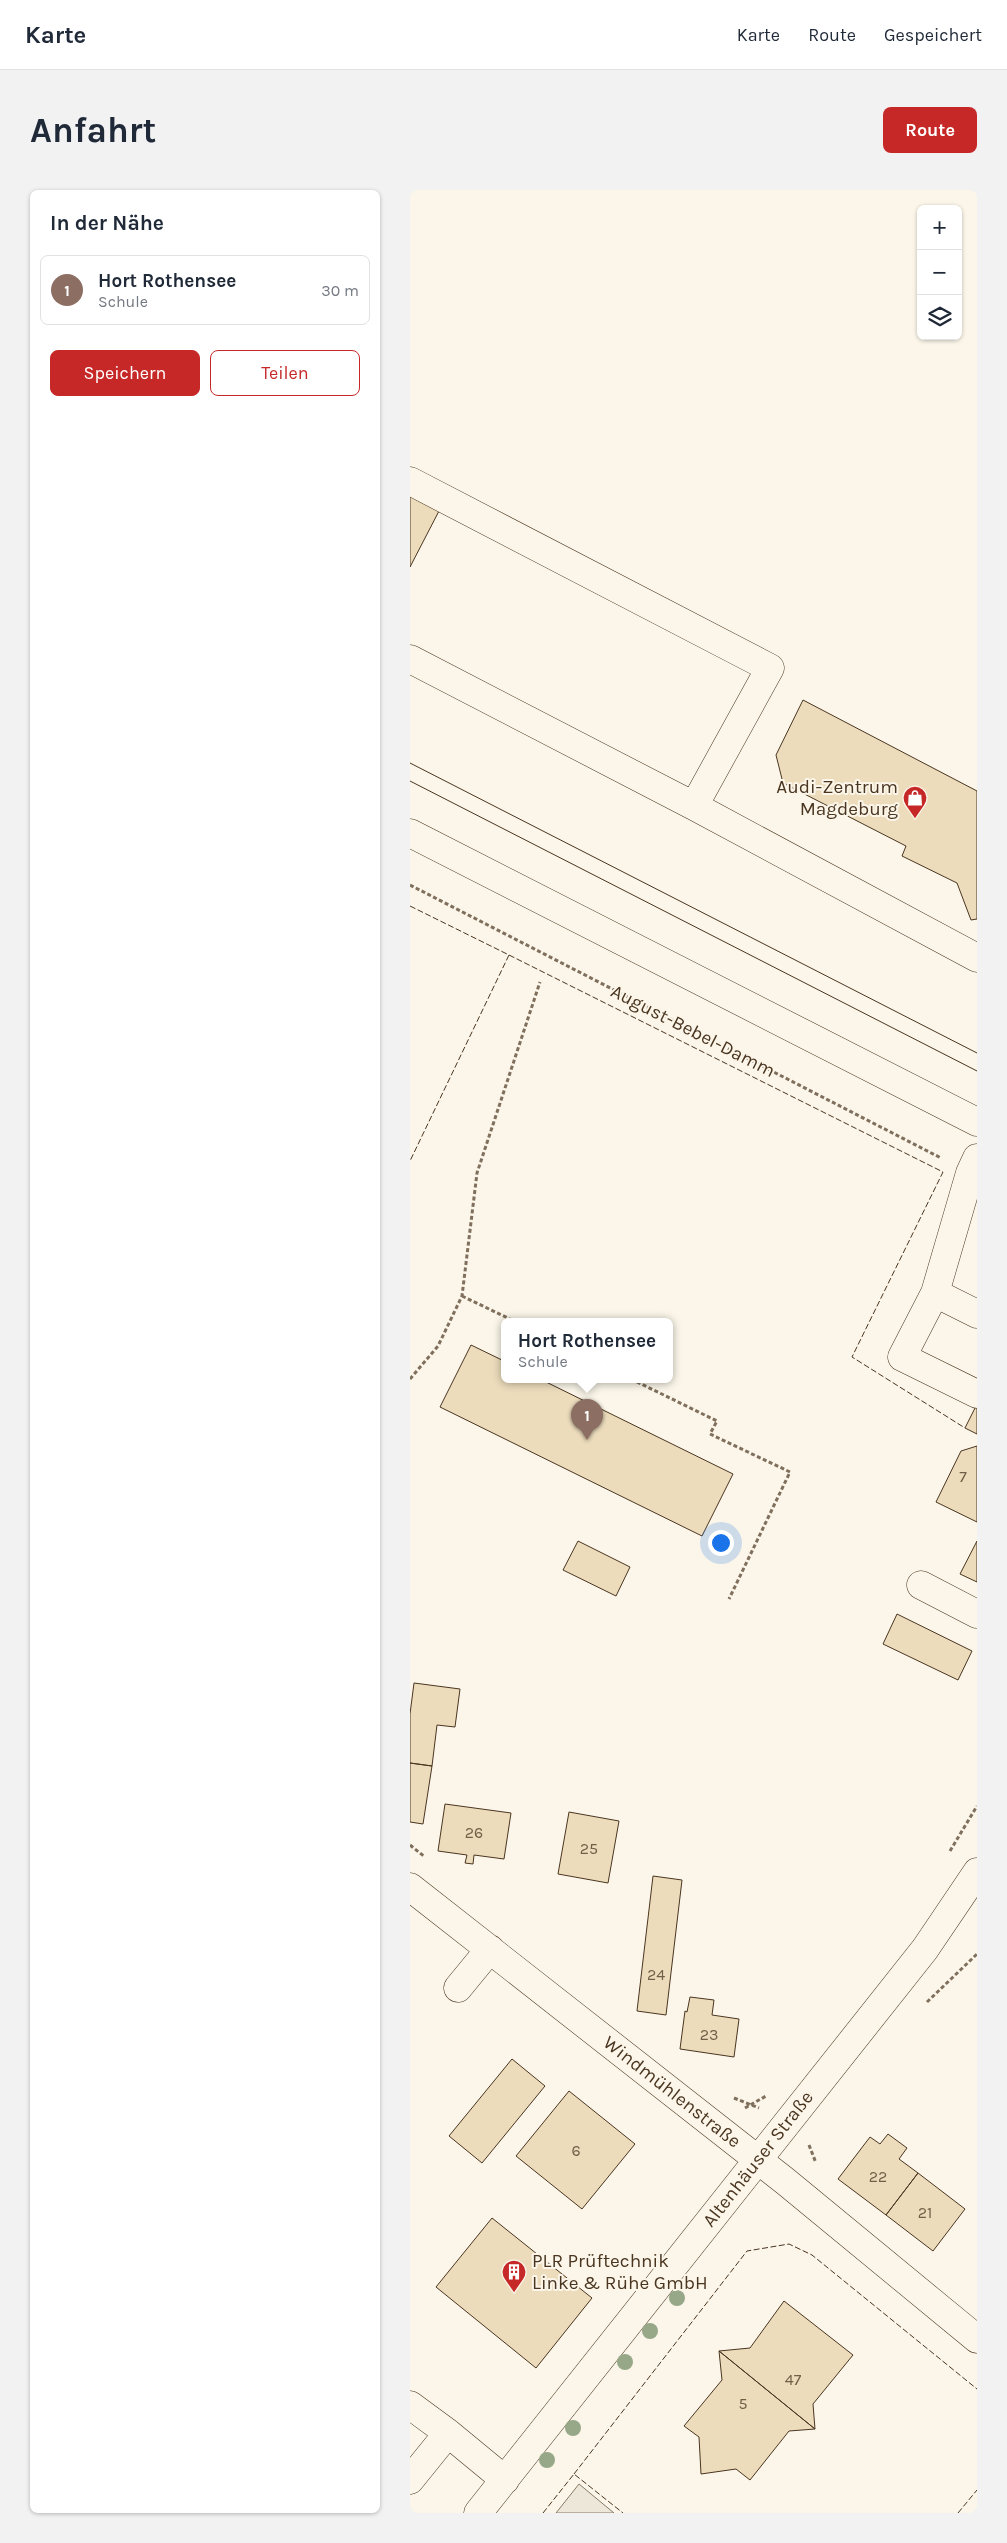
<!DOCTYPE html>
<html lang="de">
<head>
<meta charset="utf-8">
<style>
	:root { --surface:#fff; --page:#f2f2f3; --text:#1f2937; --muted:#747a83; --line:#e0e1e3; --accent:#c62828 }
	body { margin:0; font-family:Karla,sans-serif; background:var(--page); color:var(--text) }
	.controls { position:absolute; right:15px; top:15px; display:grid; overflow:hidden; border-radius:8px; box-shadow:0 1px 4px #0004 }
	.controls button { width:45px; height:45px; display:grid; place-items:center; padding:0; border:0; border-bottom:1px solid var(--line); background:var(--surface); color:var(--text); font:25px sans-serif }
	.you { position:absolute; left:310px; top:1352px; width:18px; height:18px; margin:-12px; border:4px solid #fff; border-radius:50%; background:#1a73e8; box-shadow:0 0 0 8px #1a73e833 }
	.badge { display:grid; place-items:center; width:32px; height:32px; border-radius:50%; background:var(--accent); color:#fff; font-size:16px; font-weight:700 }
	.pin { position:absolute; translate:-50% -41px; filter:drop-shadow(0 1px 2px #0008) }
	.pin::after { content:''; position:absolute; top:26px; width:18px; height:15px; background:inherit; clip-path:polygon(0 0,100% 0,50% 100%) }
	.popup { position:absolute; left:91px; top:1128px; width:172px; height:65px; box-sizing:border-box; display:grid; place-content:center; border-radius:8px; background:var(--surface); filter:drop-shadow(0 1px 4px #0005); font-size:16px; white-space:nowrap; color:var(--muted) }
	.popup b { font-size:19px; color:var(--text) }
	.popup::after { content:''; position:absolute; left:50%; top:100%; margin-left:-10px; border:10px solid transparent; border-top-color:var(--surface) }
	.list { margin:0; padding:0; list-style:none }
	h2 { display:flex; justify-content:space-between; align-items:center; height:65px; margin:0; padding:0 20px; font-size:21px }
	h2 small { font-size:16px; font-weight:400; color:var(--muted) }
	.list li { display:grid; grid-template-columns:32px 1fr auto; gap:15px; align-items:center; box-sizing:border-box; height:70px; margin:0 10px 10px; padding:0 10px; border:1px solid var(--line); border-radius:8px }
	.list b { display:block; font-size:19px; white-space:nowrap }
	.list p { margin:0; font-size:16px; white-space:nowrap; color:var(--muted) }
	.list em { font-size:16px; font-style:normal; color:var(--muted) }
	.actions { display:flex; gap:10px; padding:15px 20px }
	.actions a { flex:1; padding:11px 0; border:1px solid var(--accent); border-radius:8px; text-align:center; font-size:18px; color:var(--accent) }
	.actions .main { background:var(--accent); color:#fff }
	.icon { flex:none; width:28px; height:28px; fill:none; stroke:currentColor; stroke-width:2; stroke-linecap:round; stroke-linejoin:round }
	.map { position:relative; flex:none; width:567px; height:2323px; overflow:hidden; border-radius:8px }
	header { display:flex; align-items:center; gap:30px; box-sizing:border-box; height:70px; padding:0 25px; background:var(--surface); border-bottom:1px solid var(--line) }
	header strong { font-size:24px }
	nav { display:flex; gap:28px; margin-inline-start:auto; font-size:18px }
	.intro { display:flex; align-items:center; justify-content:space-between; box-sizing:border-box; height:120px; padding:0 30px }
	h1 { margin:0; font-size:35px }
	.button { padding:12px 22px; border-radius:8px; background:var(--accent); color:#fff; font-size:18px; font-weight:700 }
	main { display:flex; gap:30px; padding:0 30px }
	aside { flex:1; background:var(--surface); border-radius:8px; box-shadow:0 1px 4px #0004 }
	.map>svg:first-child { display:block }
	.parking { fill:#ede7d9; stroke:#887966 }
	.building { fill:#ecdcbc; stroke:#4a3520 }
	.lines { fill:none; stroke-linecap:round; stroke-linejoin:round }
	.minor-casing { stroke:#4a3520; stroke-width:29 }
	.major-casing { stroke:#4a3520; stroke-width:29 }
	.path { stroke:#7f6f5c; stroke-width:3; stroke-dasharray:4 2.5; stroke-linecap:butt }
	.minor { stroke:#fbf6e9; stroke-width:28 }
	.major { stroke:#fbf6e9; stroke-width:28 }
	.tram { stroke:#4a3520; stroke-width:1 }
	.fence { stroke:#4a3520; stroke-width:1; stroke-dasharray:6 2.5; stroke-linecap:butt }
	.tree { fill:#96a887 }
	.labels { text-anchor:middle; dominant-baseline:central; stroke-width:4; stroke-linejoin:round; paint-order:stroke }
	.number-label { font-size:16px; fill:#725f47 }
	.poi-label { font-size:19px; fill:#4a3520; stroke:#fbf6e9; text-anchor:end }
	.street-label { font-size:19px; fill:#4a3520; stroke:#fbf6e9 }
</style>
</head>
<body>
<header>
<strong>Karte</strong>
<nav><a>Karte</a><a>Route</a><a>Gespeichert</a></nav>
</header>
<div class="intro"><h1>Anfahrt</h1><a class="button">Route</a></div>
<main>
<aside>
<h2>In der Nähe<small></small></h2>
<ul class="list">
<li><span class="badge" style="background:#8d6e63">1</span><div><b>Hort Rothensee</b><p>Schule</p></div><em>30 m</em></li>
</ul>
<div class="actions"><a class="main">Speichern</a><a>Teilen</a></div>
</aside>
<div class="map">
<svg width="567" height="2323" viewBox="0 0 567 2323">
	<rect width="100%" height="100%" fill="#fbf6e9"/>
	<path class="parking" d="M169,2294L204,2323H146Z"/>
	<path class="building" d="M0,306L29,321L0,377Z
		M393,510L567,601V729L561,730L547,693L492,666L496,656L373,593L366,565Z
		M61,1155L94,1171V1189H130L323,1284L292,1346L30,1217Z
		M567,1214V1244L555,1238Z
		M567,1256V1332L526,1312L551,1261Z
		M168,1351L220,1377L206,1406L153,1380Z
		M567,1351V1392L550,1384Z
		M487,1424L562,1461L548,1490L473,1454Z
		M4,1493L50,1499L45,1537L27,1535L22,1576L0,1573V1524Z
		M0,1573L22,1576L13,1634L0,1632Z
		M35,1614L101,1623L94,1669L64,1665L63,1674L55,1673L57,1665L28,1661Z
		M159,1622L209,1631L198,1693L148,1684Z
		M243,1686L272,1690L256,1825L227,1821Z
		M280,1807L304,1810L302,1825L329,1829L324,1867L270,1859L275,1821L277,1822Z
		M102,1869L135,1896L72,1973L39,1946Z
		M159,1901L225,1954L172,2019L106,1966Z
		M478,1944L497,1958L489,1969L508,1983L476,2025L428,1989L460,1947L470,1954Z
		M508,1983L555,2019L523,2061L476,2025Z
		M82,2028L182,2108L126,2178L26,2097Z
		M374,2111L443,2165L403,2214L405,2239L309,2161L340,2158Z
		M309,2161L405,2239L379,2241L340,2290L326,2279L291,2284L289,2247L274,2236L312,2190Z"/>
	<g class="lines">
		<defs>
			<path id="minor" d="M0,291L360,478L284,616
				M0,469L284,616L567,768
				M567,968L560,983L525,1103L567,1124
				M525,1103L492,1167L567,1204
				M511,1395L567,1424
				M0,1697L375,1991L567,2149
				M48,1798L80,1759
				M0,2215L38,2243
				M0,2290L38,2243L95,2290
				M68,2323L515,1759L567,1682"/>
			<path id="major" d="M0,643L567,932"/>
		</defs>
		<use href="#minor" class="minor-casing"/>
		<use href="#major" class="major-casing"/>
		<path class="path" d="M0,695L531,968
			M52,1106L104,1131
			M0,1189L28,1156L52,1106L67,983L130,792
			M221,1189L307,1231L300,1244L380,1282L319,1409
			M0,1655L15,1667
			M540,1661L567,1616
			M517,1812L567,1764
			M324,1908L349,1918
			M335,1918L356,1906
			M399,1955L406,1973"/>
		<use href="#minor" class="minor"/>
		<use href="#major" class="major"/>
		<path class="tram" d="M0,573L567,863
			M0,591L567,881"/>
		<path class="fence" d="M0,716L99,765L0,971
			M99,765L533,982L442,1167L555,1238
			M164,2284L337,2061L379,2054L402,2065L567,2199
			M133,2323L164,2284L213,2323
			M548,2323L567,2300"/>
	</g>
	<g class="tree">
		<circle cx="267" cy="2108" r="8"/>
		<circle cx="240" cy="2141" r="8"/>
		<circle cx="215" cy="2172" r="8"/>
		<circle cx="163" cy="2238" r="8"/>
		<circle cx="137" cy="2270" r="8"/>
	</g>
	<defs>
		<symbol id="shop-pin" viewBox="-11 -11 22 30"><path d="M0 17L-7.5 6A9.5 9.5 0 1 1 7.5 6Z" fill="#c62828" stroke="#fbf6e9"/><path d="M-5-2.5h2.3a2.7 3.5 0 0 1 5.4 0H5L5.5 6h-11ZM-1.5-2.5h3a1.5 2.3 0 0 0-3 0Z" fill="#fff"/></symbol>
		<symbol id="building-pin" viewBox="-11 -11 22 30"><path d="M0 17L-7.5 6A9.5 9.5 0 1 1 7.5 6Z" fill="#c62828" stroke="#fbf6e9"/><path d="M-4-6H4V6H1V3H-1V6H-4ZM-2.5-4.3h1.7v1.8h-1.7ZM.8-4.3h1.7v1.8H.8ZM-2.5-1h1.7V.8h-1.7ZM.8-1h1.7V.8H.8Z" fill="#fff"/></symbol>
	</defs>
	<g fill-rule="evenodd">
		<use href="#shop-pin" x="491" y="594" width="28" height="38"/>
		<use href="#building-pin" x="90" y="2068" width="28" height="38"/>
	</g>
	<g class="labels">
		<g class="number-label">
			<text x="553" y="1286">7</text>
			<text x="64" y="1642">26</text>
			<text x="179" y="1658">25</text>
			<text x="246" y="1784">24</text>
			<text x="299" y="1844">23</text>
			<text x="166" y="1960">6</text>
			<text x="468" y="1986">22</text>
			<text x="515" y="2022">21</text>
			<text x="383" y="2189">47</text>
			<text x="333" y="2213">5</text>
		</g>
		<g class="poi-label">
			<text x="488" y="597">Audi-Zentrum<tspan x="488" dy="22">Magdeburg</tspan></text>
			<text x="122" y="2071" text-anchor="start">PLR Prüftechnik<tspan x="122" dy="22">Linke &amp; Rühe GmbH</tspan></text>
		</g>
		<g class="street-label">
			<text transform="translate(283 841) rotate(27)">August-Bebel-Damm</text>
			<text transform="translate(262 1902) rotate(38)">Windmühlenstraße</text>
			<text transform="translate(348 1969) rotate(-52)">Altenhäuser Straße</text>
		</g>
	</g>
</svg>
<div class="controls">
<button>+</button>
<button>−</button>
<button><svg class="icon" aria-label="layers" viewBox="0 0 24 24"><path d="M12 4l9 5-9 5-9-5zM3 14l9 5 9-5"/></svg></button>
</div>
<div class="you"></div>
<div class="pin badge" style="left:177px;top:1250px;background:#8d6e63">1</div>
<div class="popup"><b>Hort Rothensee</b>Schule</div>
</div>
</main>
</body>
</html>
